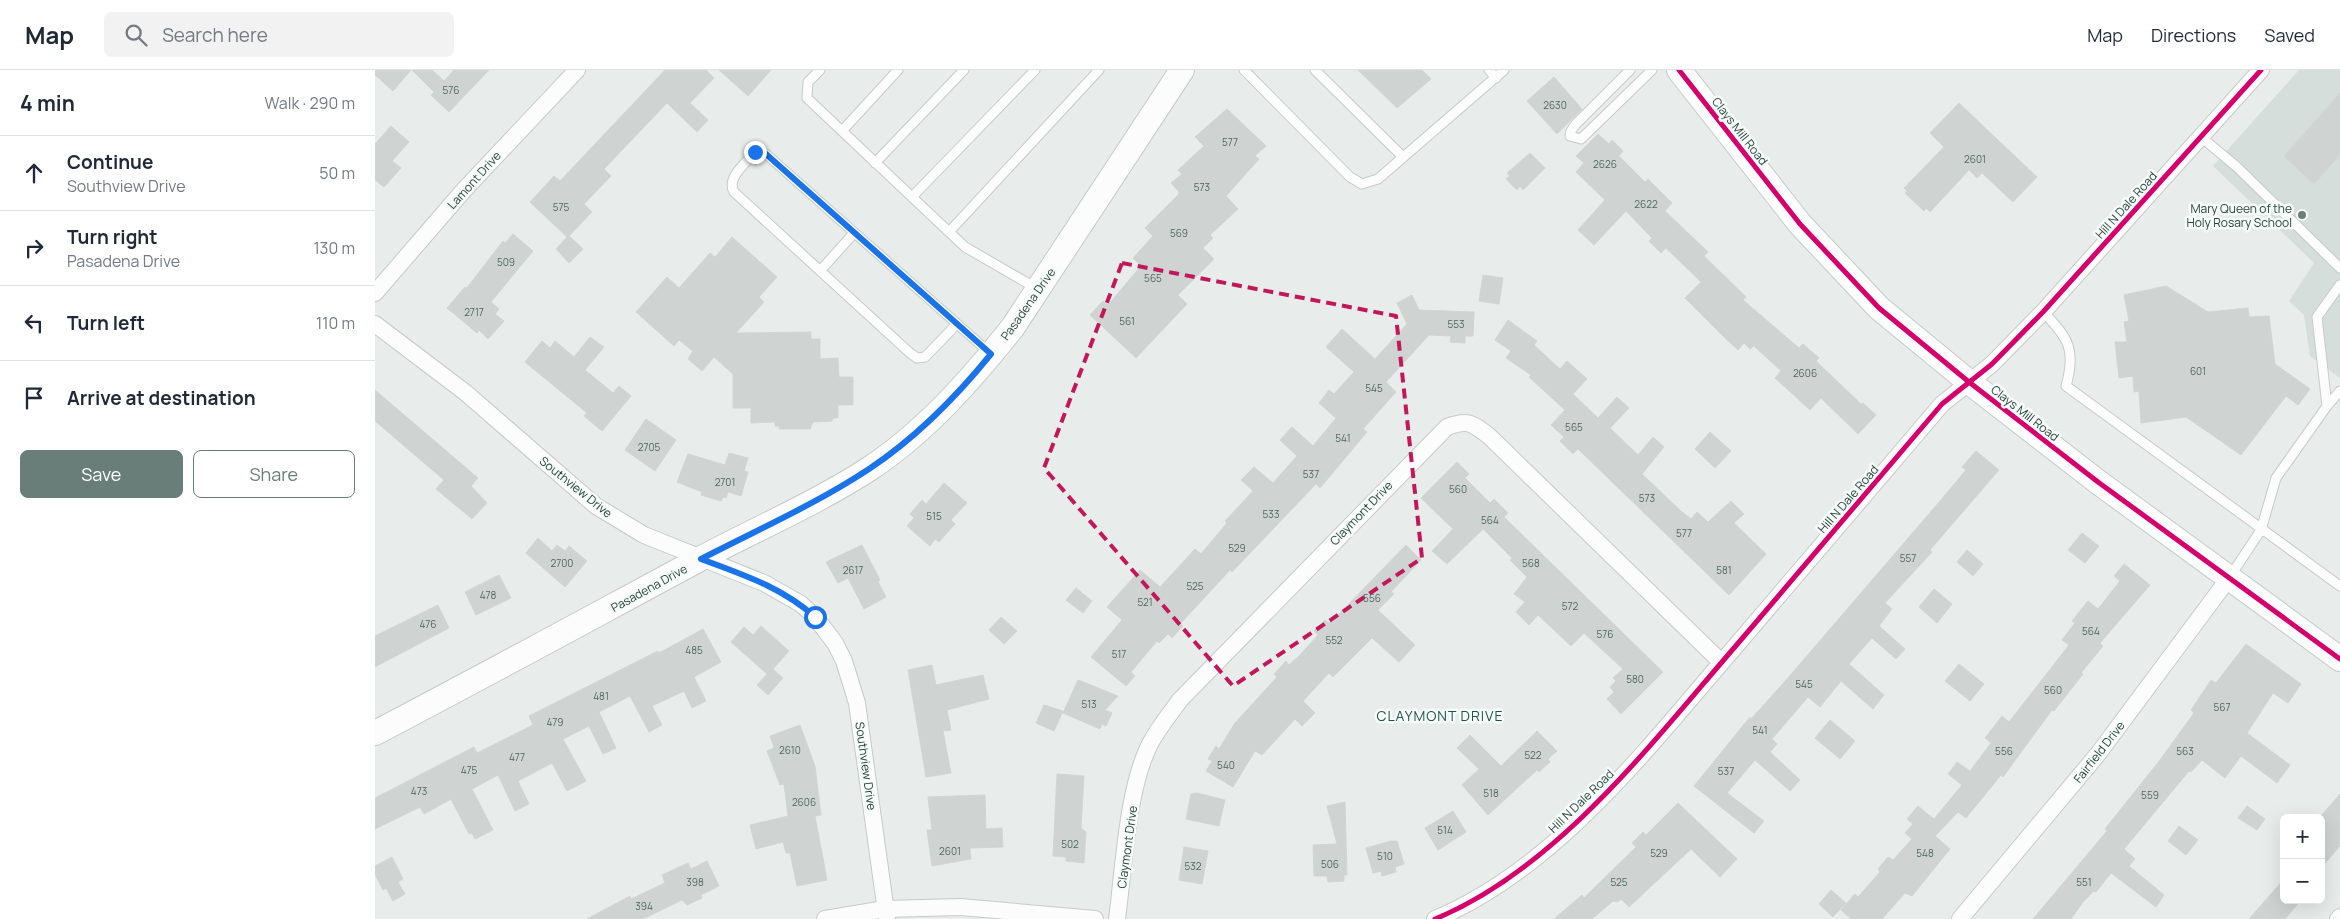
<!DOCTYPE html>
<html lang="en">
<head>
<meta charset="utf-8">
<style>
	:root { --surface:#fff; --page:#f2f2f3; --text:#1f2937; --muted:#747a83; --line:#e0e1e3; --accent:#697e78 }
	body { margin:0; font-family:Manrope,sans-serif; background:var(--page); color:var(--text) }
	.controls { position:absolute; right:15px; bottom:15px; display:grid; overflow:hidden; border-radius:8px; box-shadow:0 5px 20px #0002 }
	.controls button { width:45px; height:45px; display:grid; place-items:center; padding:0; border:0; border-bottom:1px solid var(--line); background:var(--surface); color:var(--text); font:25px sans-serif }
	.stop { position:absolute; width:15px; height:15px; margin:-11px; border:4px solid #1a73e8; border-radius:50%; background:#fff }
	.stop.end { background:#1a73e8; border-color:#fff; box-shadow:0 1px 5px #0008 }
	.list { margin:0; padding:0; list-style:none }
	h2 { display:flex; justify-content:space-between; align-items:center; height:65px; margin:0; padding:0 20px; font-size:21px }
	h2 small { font-size:16px; font-weight:400; color:var(--muted) }
	.list li { display:grid; grid-template-columns:32px 1fr auto; gap:15px; align-items:center; box-sizing:border-box; height:75px; padding:0 20px; border-top:1px solid var(--line) }
	.list b { display:block; font-size:19px; white-space:nowrap }
	.list p { margin:0; font-size:16px; white-space:nowrap; color:var(--muted) }
	.list em { font-size:16px; font-style:normal; color:var(--muted) }
	.actions { display:flex; gap:10px; padding:15px 20px }
	.actions a { flex:1; padding:11px 0; border:1px solid var(--accent); border-radius:8px; text-align:center; font-size:18px; color:var(--accent) }
	.actions .main { background:var(--accent); color:#fff }
	.icon { flex:none; width:28px; height:28px; fill:none; stroke:currentColor; stroke-width:2; stroke-linecap:round; stroke-linejoin:round }
	.map { position:relative; flex:none; width:1965px; height:849px; overflow:hidden }
	header { display:flex; align-items:center; gap:30px; box-sizing:border-box; height:70px; padding:0 25px; background:var(--surface); border-bottom:1px solid var(--line) }
	header strong { font-size:24px }
	nav { display:flex; gap:28px; margin-inline-start:auto; font-size:18px }
	.search { width:350px; height:45px; background:var(--page); display:flex; align-items:center; gap:12px; box-sizing:border-box; padding:0 18px; border-radius:8px; color:var(--muted); font-size:19px }
	main { display:flex }
	aside { flex:1; background:var(--surface) }
	.map>svg:first-child { display:block }
	.built { fill:#d6dedb }
	.building { fill:#cfd4d2; stroke:#d1d6d4 }
	.lines { fill:none; stroke-linecap:round; stroke-linejoin:round }
	.lane-casing { stroke:#c5cac8; stroke-width:11 }
	.street-casing { stroke:#c5cac8; stroke-width:18 }
	.secondary-casing { stroke:#c3cbc8; stroke-width:26 }
	.lane { stroke:#fcfcfc; stroke-width:9 }
	.street { stroke:#fcfcfc; stroke-width:16 }
	.secondary { stroke:#fcfcfc; stroke-width:24 }
	.cycleway-casing { stroke:#f7fbf9; stroke-width:8 }
	.cycleway { stroke:#d6006c; stroke-width:5 }
	.route { stroke:#1a73e8; stroke-width:6 }
	.marked { fill:none; stroke:#c2185b; stroke-width:4; stroke-dasharray:10 6; stroke-linejoin:round }
	.poi-dot { fill:#697e78; stroke:#f7fbf9; stroke-width:2 }
	.labels { text-anchor:middle; dominant-baseline:central; stroke-width:5; stroke-linejoin:round; paint-order:stroke }
	.number-label { font-size:10px; fill:#506761 }
	.street-label { font-size:12px; fill:#24423a; stroke:#f7fbf9 }
	.poi-label { font-size:12px; fill:#24423a; stroke:#f7fbf9; text-anchor:end }
	.neighbourhood-label { font-size:14px; letter-spacing:1px; fill:#1f5548; stroke:#f7fbf9 }
</style>
</head>
<body>
<header>
<strong>Map</strong>
<div class="search"><svg class="icon" aria-label="search" viewBox="0 0 24 24"><circle cx="10" cy="10" r="6"/><path d="M15 15l6 6"/></svg>Search here</div>
<nav><a>Map</a><a>Directions</a><a>Saved</a></nav>
</header>
<main>
<aside>
<h2>4 min<small>Walk · 290 m</small></h2>
<ul class="list">
<li><svg class="icon" aria-label="ahead" viewBox="0 0 24 24"><path d="M12 20V5M6 11l6-6 6 6"/></svg><div><b>Continue</b><p>Southview Drive</p></div><em>50 m</em></li>
<li><svg class="icon" aria-label="right" viewBox="0 0 24 24"><path d="M7 20v-9h11M14 6l5 5-5 5"/></svg><div><b>Turn right</b><p>Pasadena Drive</p></div><em>130 m</em></li>
<li><svg class="icon" aria-label="left" viewBox="0 0 24 24"><path d="M17 20v-9H6M10 6l-5 5 5 5"/></svg><div><b>Turn left</b></div><em>110 m</em></li>
<li><svg class="icon" aria-label="arrive" viewBox="0 0 24 24"><path d="M6 21V4h12l-3 4 3 4H6"/></svg><div><b>Arrive at destination</b></div></li>
</ul>
<div class="actions"><a class="main">Save</a><a>Share</a></div>
</aside>
<div class="map">
<svg width="1965" height="849" viewBox="0 0 1965 849">
	<rect width="100%" height="100%" fill="#e8edeb"/>
	<path class="built" d="M1924,0H1965V308L1935,286L1929,245L1914,231L1939,193L1838,96Z"/>
	<path class="building" d="M0,0H36L18,21L0,5Z
		M37,0H57L69,11L79,0H114L74,42L56,25L59,22Z
		M290,0H331L339,8L315,33L333,50L322,62L292,33L229,99L236,106L209,134L217,142L194,166L208,179L194,193L181,179L192,167L155,132L179,106L185,111Z
		M344,0H396L373,26Z
		M983,0H1047L1056,9L1022,38Z
		M1179,7L1207,39L1182,64L1152,31Z
		M1965,23V85L1939,114L1909,86Z
		M1584,33L1662,107L1638,132L1607,103L1602,108L1594,100L1555,142L1551,138L1549,141L1530,123L1532,121L1529,118L1569,77L1555,63Z
		M852,39L891,76L880,86L884,89L851,126L863,139L835,165L838,168L828,178L839,189L803,225L812,234L761,288L715,245L728,231L733,235L766,196L758,188L778,166L770,158L803,125L804,122L796,113L807,104L803,100L829,76L820,67Z
		M16,56L34,72L17,91L26,98L9,117L0,110V74Z
		M1223,64L1234,74L1237,70L1248,81L1244,86L1270,112L1273,109L1297,133L1290,141L1333,182L1329,186L1371,227L1368,230L1424,278L1428,274L1444,288L1441,291L1486,334L1488,333L1501,345L1483,364L1446,328L1435,340L1400,308L1406,301L1379,276L1375,279L1369,273L1363,280L1351,269L1310,228L1326,212L1291,178L1286,183L1274,171L1277,168L1251,141L1219,175L1203,160L1230,130L1201,102L1209,93L1201,86Z
		M1155,83L1170,98L1148,120L1145,116L1142,120L1131,109L1135,106L1132,103Z
		M138,164L158,181L116,232L124,239L120,244L129,251L113,269L104,260L102,263L72,238L90,217L91,219L128,171L130,173Z
		M357,167L402,207L384,227L389,232L361,263L436,262V269H445V289L463,288L464,307H478V335H463V348H458L457,351L438,352L435,359H404V356H400V352L376,353V338H358V304L339,287L327,301L313,289L318,281L304,270L299,276L261,242L292,207L304,218L335,183L340,187Z
		M1108,205L1128,208L1124,234L1104,231Z
		M1791,216L1833,242L1873,238L1874,247L1894,246L1900,294L1935,319L1923,335L1911,326L1866,385L1811,347L1766,353L1764,321L1759,322L1758,306L1744,308L1740,272H1752L1749,252L1754,251L1749,225Z
		M1037,225L1044,240L1099,242L1098,266H1090V273L1075,272L1076,266L1054,265L1011,312L1021,322L988,359L992,362L945,418L941,414L857,502L855,500L805,554L808,556L797,568L793,564L784,573L782,571L756,602L760,606L751,616L716,587L747,550L732,537L765,500L785,517L820,479L826,484L852,453L850,451L878,421L866,410L879,397L898,413L922,386L905,370L917,357L938,376L961,348L944,333L954,320L959,324L979,302L951,277L967,259L1000,289L1032,254L1022,233Z
		M1133,250L1162,271L1159,275L1185,299L1192,291L1212,309L1198,324L1223,348L1242,327L1254,338L1235,358L1263,385L1278,367L1289,377L1267,404L1307,442L1316,449L1322,442L1333,452L1356,431L1369,444L1359,453L1391,484L1354,525L1203,379L1198,384L1185,371L1189,367L1176,355L1190,340L1154,307L1156,305L1131,288L1136,281L1120,270Z
		M215,267L229,277L210,300L238,323L244,316L256,326L227,361L209,346L212,343L150,292L167,271L175,278L180,271L199,287Z
		M0,320L103,408L96,416L112,433L97,449L61,419L69,410L0,351Z
		M271,349L301,370L280,401L250,380Z
		M1335,362L1356,381L1340,398L1320,379Z
		M1601,381L1624,400L1555,480L1557,482L1510,533L1517,539L1504,556L1530,579L1521,589L1497,568L1474,594L1509,625L1498,639L1466,611L1445,637L1433,627L1397,669L1402,674L1395,682L1425,710L1415,721L1380,690L1352,723L1389,751L1379,763L1319,716L1375,647L1376,649L1412,609L1565,431L1591,400L1587,397Z
		M354,383L373,388L369,401L373,402L366,426L353,422L351,428L348,427L346,431L326,425L327,422L302,412L313,384L350,395Z
		M1082,392L1094,404L1090,408L1115,433L1119,429L1133,443L1129,447L1288,602L1246,644L1232,629L1239,622L1235,617L1241,611L1238,608L1248,599L1209,563L1196,576L1163,545L1154,555L1141,542L1150,532L1139,524L1152,507L1135,490L1137,488L1108,459L1072,494L1057,481L1078,459L1046,428Z
		M569,413L592,433L576,450L580,454L564,472L560,469L555,476L532,456L539,448L535,444L547,430L551,434Z
		M1707,463L1724,476L1710,493L1693,480Z
		M163,468L177,481L182,475L190,481L194,476L212,491L190,517L151,483Z
		M487,475L505,510L503,512L511,527L489,539L473,508L463,513L451,492Z
		M1031,475L1046,490L1016,522L1019,524L1003,540L1040,575L1024,592L997,568L958,607L954,603L928,631L940,643L927,656L920,649L887,685L880,681L858,717L831,701L837,691L833,689L841,676L844,679L860,653L902,607L899,604L911,591L914,595L924,586L943,565L939,561L950,550L954,553L964,544Z
		M1592,480L1608,494L1598,506L1582,492Z
		M1749,494L1775,515L1725,573L1728,576L1706,603L1708,604L1679,641L1677,640L1628,707L1626,705L1591,748L1583,742L1560,766L1575,779L1537,826L1530,823L1507,849H1476L1466,840L1480,824L1483,827L1505,802L1503,799L1513,787L1518,790L1537,769L1530,763L1538,754L1532,749L1543,736L1559,749L1587,715L1573,704L1582,692L1595,701L1616,673L1610,668L1627,646L1634,652L1694,575L1687,570L1700,553L1697,551L1713,531L1723,539L1745,511L1739,506Z
		M124,505L136,528L101,545L90,522Z
		M701,518L717,531L708,543L691,530Z
		M1559,519L1577,534L1562,553L1544,537Z
		M63,535L74,558L0,597V566Z
		M626,547L642,561L629,574L614,560Z
		M386,556L414,581L398,599L408,608L393,625L382,615L392,604L356,572L369,557L378,565Z
		M328,559L346,592L319,607L331,631L317,638L309,621L277,636L287,655L274,662L255,626L224,642L241,678L228,684L214,656L188,669L211,711L192,721L177,693L143,711L154,734L140,741L123,705L97,719L118,760L100,769L97,763L94,764L76,729L49,744L45,737L0,759V728L99,677L102,683L158,655L154,646L283,581L284,583Z
		M1871,574L1926,614L1913,633L1898,623L1872,663L1915,695L1902,713L1866,686L1850,708L1827,690L1816,702L1814,701L1749,779L1760,789L1754,796L1789,825L1781,837L1736,803L1721,822L1719,821L1708,832L1696,849H1658L1732,761L1730,759L1785,690L1819,643L1816,640L1836,610L1841,613Z
		M1584,594L1609,614L1595,631L1570,611Z
		M557,595L561,615L608,605L614,629L572,640L576,660L568,661L576,703L551,707L533,600Z
		M703,610L743,626L730,640L737,643L731,656L727,654L725,659L688,643Z
		M669,635L688,641L679,661L661,653Z
		M1455,650L1480,671L1465,689L1440,668Z
		M425,655L440,696L446,745L440,746L452,810L422,816L415,783H411L408,772L381,779L375,755L413,746L409,714L405,715L392,681L399,678L395,666Z
		M1162,661L1182,681L1173,689L1175,692L1164,702L1162,700L1113,745L1087,715L1104,699L1082,678L1095,665L1126,696Z
		M682,704L709,706L706,758L711,762L709,793L691,791V787L678,786Z
		M822,723L850,730L844,756L811,749L816,724Z
		M1965,724V776L1946,798V746Z
		M610,725L611,759L627,758L628,777L595,778L596,789L557,796L552,760H557L553,727Z
		M970,732L972,805H969V811L953,812L952,806H939L938,775L962,774L952,736Z
		M1303,733L1362,789L1345,807L1316,779L1254,837L1246,829L1243,832L1238,831L1217,849H1179L1207,825L1209,828L1261,777L1257,773L1268,762L1271,765Z
		M1872,736L1890,749L1882,760L1863,748Z
		M1078,741L1091,762L1063,780L1050,758Z
		M1804,756L1823,770L1811,785L1793,771Z
		M1016,771H1022L1029,794L1020,797L1021,802L1007,806L1006,801L998,803L991,778Z
		M809,777L833,781L827,814L804,810Z
		M17,787L28,809L23,812L30,824L18,831L11,818L8,820L0,804V796Z
		M332,791L344,816L326,825L327,828L312,835L307,830L268,849H212L255,826L256,829L290,813L287,805L313,793L316,799Z
		M1909,809V830H1926L1910,849H1874Z
		M1456,820L1471,833L1458,847L1444,834Z"/>
	<g class="lines">
		<defs>
			<path id="lane" d="M445,0L433,12L432,28L590,177L661,218
				M869,0L975,107L987,114L1003,109L1129,0
				M940,0L1028,87
				M1114,0L1121,8
				M1255,0L1200,55L1196,61L1195,66L1206,69L1277,0
				M467,61L523,0
				M1826,67L1862,97L1965,198
				M500,93L589,0
				M537,127L660,0
				M574,162L724,0
				M445,201L479,163
				M1668,242C1694,268 1701,280 1691,316L1965,516
				M582,254L550,287L542,288L535,283L359,122C351,108 371,93 380,82H386L391,84C466,151 541,217 616,284
				M1952,336L1942,247L1965,215
				M1854,508L1886,460L1901,408L1952,336L1965,321"/>
			<path id="street" d="M0,223L89,120L202,0
				M0,254L91,323L221,436L269,465L389,513L426,534L440,547L460,573L469,591L482,633L512,849
				M450,849L510,839L586,837L720,849
				M742,849C749,797 752,717 776,672C784,657 795,644 805,630L1072,357C1093,349 1097,353 1114,366L1346,592
				M1060,849C1181,799 1275,675 1359,578C1428,496 1498,415 1567,334L1617,294L1668,242L1886,0
				M1585,849L1723,684L1854,508
				M1963,849L1965,847"/>
			<path id="secondary" d="M1304,0L1425,154L1504,238L1594,312L1723,412L1965,589
				M0,663C109,606 217,547 325,489C381,459 440,434 494,399C549,363 597,309 638,257L807,0"/>
		</defs>
		<use href="#lane" class="lane-casing"/>
		<use href="#street" class="street-casing"/>
		<use href="#secondary" class="secondary-casing"/>
		<use href="#lane" class="lane"/>
		<use href="#street" class="street"/>
		<use href="#secondary" class="secondary"/>
		<defs>
			<path id="cycleway" d="M1304,0L1425,154L1504,238L1594,312L1723,412L1965,589
				M1060,849C1181,799 1275,675 1359,578C1428,496 1498,415 1567,334L1617,294L1668,242L1886,0"/>
		</defs>
		<use href="#cycleway" class="cycleway-casing"/>
		<use href="#cycleway" class="cycleway"/>
	</g>
	<g class="lines">
		<path class="route" d="M380,82H386L391,84L616,284C582,326 539,369 494,399C441,434 382,460 326,489C366,504 407,517 440,547"/>
	</g>
	<path class="marked" d="M747,193L1021,246L1047,488L858,616L669,398Z"/>
	<circle class="poi-dot" cx="1927" cy="145" r="5"/>
	<g class="labels">
		<g class="number-label">
			<text x="76" y="20">576</text>
			<text x="1180" y="35">2630</text>
			<text x="855" y="72">577</text>
			<text x="1600" y="89">2601</text>
			<text x="1230" y="94">2626</text>
			<text x="827" y="117">573</text>
			<text x="1271" y="134">2622</text>
			<text x="186" y="137">575</text>
			<text x="804" y="163">569</text>
			<text x="131" y="192">509</text>
			<text x="778" y="208">565</text>
			<text x="99" y="242">2717</text>
			<text x="752" y="251">561</text>
			<text x="1081" y="254">553</text>
			<text x="1823" y="301">601</text>
			<text x="1430" y="303">2606</text>
			<text x="999" y="318">545</text>
			<text x="1199" y="357">565</text>
			<text x="968" y="368">541</text>
			<text x="274" y="377">2705</text>
			<text x="936" y="404">537</text>
			<text x="350" y="412">2701</text>
			<text x="1083" y="419">560</text>
			<text x="1272" y="428">573</text>
			<text x="896" y="444">533</text>
			<text x="559" y="446">515</text>
			<text x="1115" y="450">564</text>
			<text x="1309" y="463">577</text>
			<text x="862" y="478">529</text>
			<text x="1533" y="488">557</text>
			<text x="187" y="493">2700</text>
			<text x="1156" y="493">568</text>
			<text x="478" y="500">2617</text>
			<text x="1349" y="500">581</text>
			<text x="820" y="516">525</text>
			<text x="113" y="525">478</text>
			<text x="997" y="528">556</text>
			<text x="770" y="532">521</text>
			<text x="1195" y="536">572</text>
			<text x="53" y="554">476</text>
			<text x="1716" y="561">564</text>
			<text x="1230" y="564">576</text>
			<text x="959" y="570">552</text>
			<text x="319" y="580">485</text>
			<text x="744" y="584">517</text>
			<text x="1260" y="609">580</text>
			<text x="1429" y="614">545</text>
			<text x="1678" y="620">560</text>
			<text x="226" y="626">481</text>
			<text x="714" y="634">513</text>
			<text x="1847" y="637">567</text>
			<text x="180" y="652">479</text>
			<text x="1385" y="660">541</text>
			<text x="415" y="680">2610</text>
			<text x="1629" y="681">556</text>
			<text x="1810" y="681">563</text>
			<text x="1158" y="685">522</text>
			<text x="142" y="687">477</text>
			<text x="851" y="695">540</text>
			<text x="94" y="700">475</text>
			<text x="1351" y="701">537</text>
			<text x="44" y="721">473</text>
			<text x="1116" y="723">518</text>
			<text x="1775" y="725">559</text>
			<text x="429" y="732">2606</text>
			<text x="1070" y="760">514</text>
			<text x="695" y="774">502</text>
			<text x="575" y="781">2601</text>
			<text x="1284" y="783">529</text>
			<text x="1550" y="783">548</text>
			<text x="1010" y="786">510</text>
			<text x="955" y="794">506</text>
			<text x="818" y="796">532</text>
			<text x="320" y="812">398</text>
			<text x="1244" y="812">525</text>
			<text x="1709" y="812">551</text>
			<text x="269" y="836">394</text>
		</g>
		<g class="street-label">
			<text transform="translate(1365 61) rotate(52)">Clays Mill Road</text>
			<text transform="translate(99 110) rotate(-48)">Lamont Drive</text>
			<text transform="translate(1751 135) rotate(-48)">Hill N Dale Road</text>
			<text transform="translate(653 234) rotate(-55)">Pasadena Drive</text>
			<text transform="translate(1650 343) rotate(38)">Clays Mill Road</text>
			<text transform="translate(201 417) rotate(39)">Southview Drive</text>
			<text transform="translate(1473 429) rotate(-49)">Hill N Dale Road</text>
			<text transform="translate(986 443) rotate(-46)">Claymont Drive</text>
			<text transform="translate(274 518) rotate(-29)">Pasadena Drive</text>
			<text transform="translate(1724 682) rotate(-52)">Fairfield Drive</text>
			<text transform="translate(491 696) rotate(82)">Southview Drive</text>
			<text transform="translate(1206 731) rotate(-44)">Hill N Dale Road</text>
			<text transform="translate(752 777) rotate(-82)">Claymont Drive</text>
		</g>
		<g class="poi-label">
			<text x="1917" y="138">Mary Queen of the<tspan x="1917" dy="14">Holy Rosary School</tspan></text>
		</g>
		<g class="neighbourhood-label">
			<text x="1065" y="645">CLAYMONT DRIVE</text>
		</g>
	</g>
</svg>
<div class="controls">
<button>+</button>
<button>−</button>
</div>
<div class="stop" style="left:440px;top:547px"></div>
<div class="stop end" style="left:380px;top:82px"></div>
</div>
</main>
</body>
</html>
